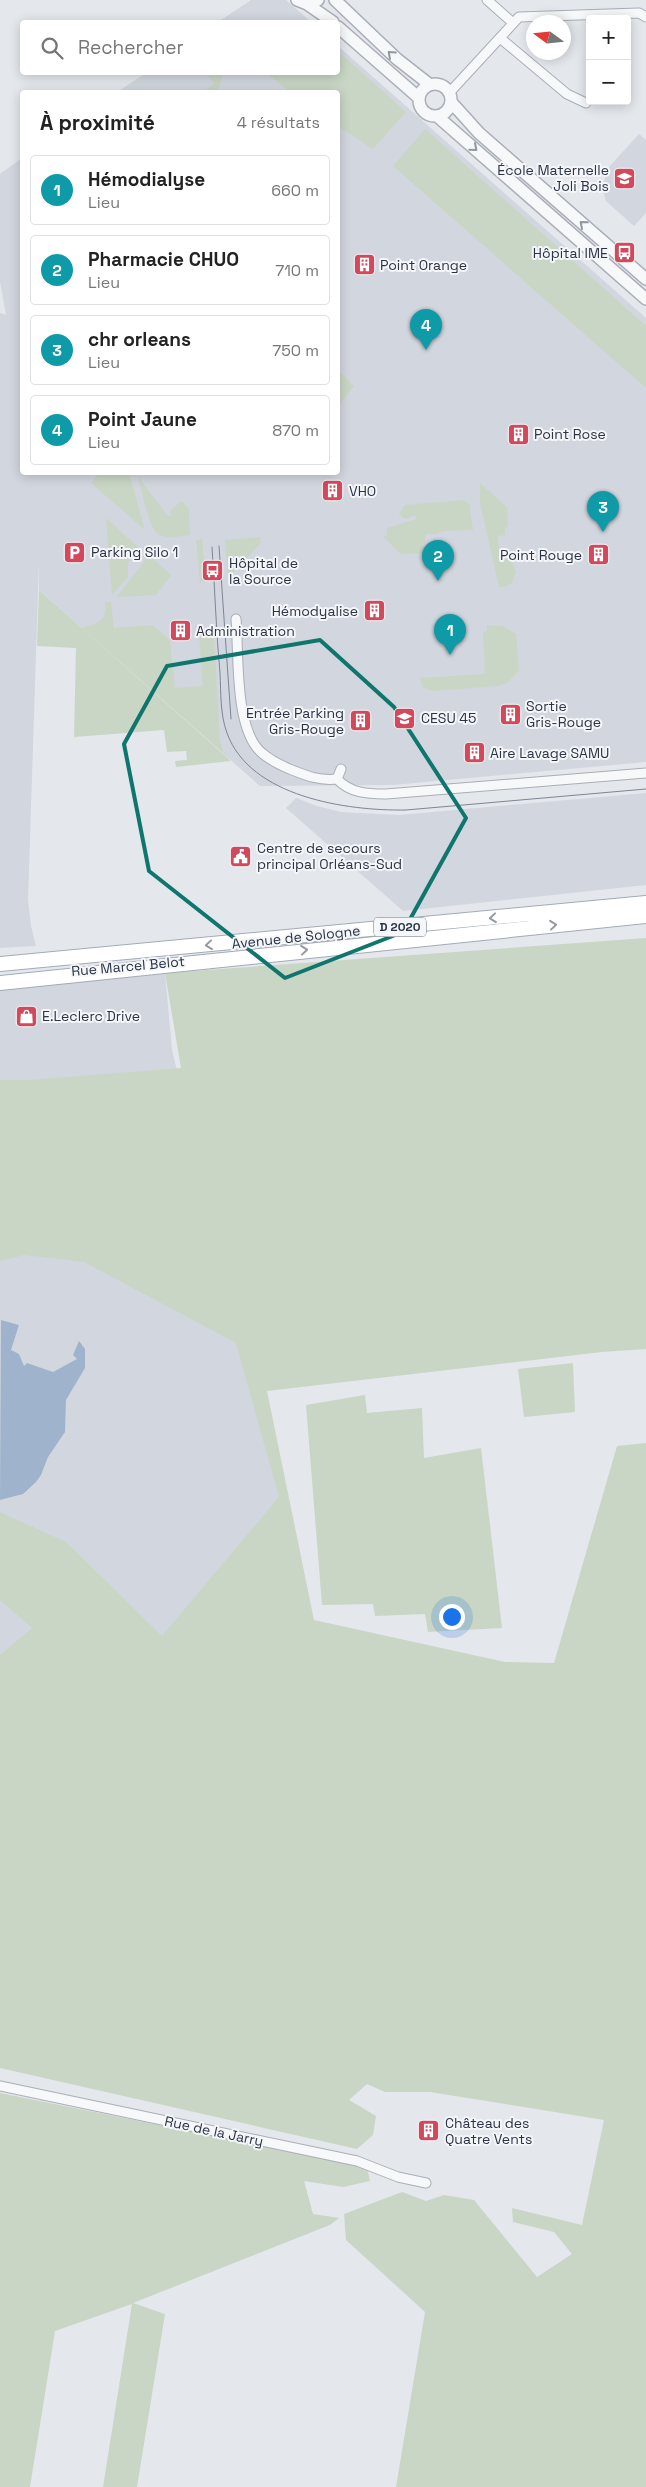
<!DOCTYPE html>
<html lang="fr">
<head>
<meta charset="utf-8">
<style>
	:root { --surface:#fff; --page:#f2f2f2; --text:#222; --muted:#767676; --line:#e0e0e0; --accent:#d1495b }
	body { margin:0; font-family:"Space Grotesk",sans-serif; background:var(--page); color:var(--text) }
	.controls { position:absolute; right:15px; top:15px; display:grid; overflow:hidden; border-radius:5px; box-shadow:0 2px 12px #0003 }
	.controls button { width:45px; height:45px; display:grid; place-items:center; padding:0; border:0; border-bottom:1px solid var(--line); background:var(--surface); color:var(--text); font:25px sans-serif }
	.compass { position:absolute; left:526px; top:15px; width:45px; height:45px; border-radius:50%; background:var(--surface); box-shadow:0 2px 12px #0003; rotate:285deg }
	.you { position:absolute; left:451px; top:1616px; width:18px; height:18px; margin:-12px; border:4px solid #fff; border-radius:50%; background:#1a73e8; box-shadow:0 0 0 8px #1a73e833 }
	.badge { display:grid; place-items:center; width:32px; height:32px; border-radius:50%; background:var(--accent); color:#fff; font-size:16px; font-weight:700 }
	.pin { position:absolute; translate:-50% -41px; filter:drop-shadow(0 1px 2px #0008) }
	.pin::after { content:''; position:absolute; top:26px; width:18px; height:15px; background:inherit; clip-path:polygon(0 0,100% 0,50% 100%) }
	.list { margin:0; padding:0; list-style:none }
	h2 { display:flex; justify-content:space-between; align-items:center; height:65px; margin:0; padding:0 20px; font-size:21px }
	h2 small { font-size:16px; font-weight:400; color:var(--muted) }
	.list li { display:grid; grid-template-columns:32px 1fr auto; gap:15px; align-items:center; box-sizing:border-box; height:70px; margin:0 10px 10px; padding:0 10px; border:1px solid var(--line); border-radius:5px }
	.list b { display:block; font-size:19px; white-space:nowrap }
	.list p { margin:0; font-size:16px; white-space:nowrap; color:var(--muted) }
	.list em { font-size:16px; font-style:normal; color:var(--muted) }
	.icon { flex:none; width:28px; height:28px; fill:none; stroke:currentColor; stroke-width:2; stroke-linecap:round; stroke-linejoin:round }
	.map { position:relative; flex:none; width:646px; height:2487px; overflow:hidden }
	.search { position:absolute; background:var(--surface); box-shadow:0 2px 12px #0003; left:20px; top:20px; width:320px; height:55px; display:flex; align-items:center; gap:12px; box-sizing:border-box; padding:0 18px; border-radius:5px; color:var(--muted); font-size:19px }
	.panel { position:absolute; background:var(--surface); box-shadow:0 2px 12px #0003; left:20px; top:90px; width:320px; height:385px; border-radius:5px }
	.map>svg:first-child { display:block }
	.built { fill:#d2d6de }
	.green { fill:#c9d6c5 }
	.water { fill:#9fb4cc }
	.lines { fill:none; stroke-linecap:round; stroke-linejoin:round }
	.minor-casing { stroke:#a9aeb7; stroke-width:11 }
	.tertiary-casing { stroke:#a9aeb7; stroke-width:14 }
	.primary-casing { stroke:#a3abb8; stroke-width:16 }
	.minor { stroke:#f7f8fa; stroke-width:9 }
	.tertiary { stroke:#f7f8fa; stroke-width:11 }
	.primary { stroke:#fff; stroke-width:14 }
	.tram { stroke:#7d8696; stroke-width:1 }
	.oneway { stroke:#9196a0 }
	.oneway2 { stroke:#959aa2 }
	.marked { fill:none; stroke:#0f766e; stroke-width:4; stroke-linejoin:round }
	.labels { text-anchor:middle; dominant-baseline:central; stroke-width:4; stroke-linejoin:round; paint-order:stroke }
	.shield { fill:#f4f6f9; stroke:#676e7b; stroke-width:1 }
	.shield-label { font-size:12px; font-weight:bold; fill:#2b3445 }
	.poi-label { font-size:14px; fill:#2b3445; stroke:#f4f6f9; text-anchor:start }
	.street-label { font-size:14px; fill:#2b3445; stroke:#f4f6f9 }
</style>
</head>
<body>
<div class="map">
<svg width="646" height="2487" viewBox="0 0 646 2487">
	<rect width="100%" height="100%" fill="#e4e7ec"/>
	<path class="built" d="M251,0H286L311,22H218Z
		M338,46L646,318V762L393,785L260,786L39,590V561L28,900L31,926L36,946L0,948V313L6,315L0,282V174L22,158V472H338V92H117L146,73L338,72Z
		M639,134L646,140V213L634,226L606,201L602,187L609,167Z
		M646,793V885L403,911L286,808L296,798L317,806L341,812L399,815Z
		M165,973L172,1050L279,1497L318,1685L0,1715V988Z"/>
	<path class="green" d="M338,51L406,112L373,149L338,126V92H290L266,73L338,72Z
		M206,73H224L217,92H203L214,84Z
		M425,129L646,326V388L393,166Z
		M338,370L354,386L338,406Z
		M99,473H129L145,530L91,483Z
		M138,477L168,516L172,515L170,510L182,501L189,509L190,535C180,536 167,540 158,534C148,527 142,489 138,477Z
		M480,483L507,507L508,526L505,528V535L498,536L499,550H506L516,571L512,583L504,587H499L480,503Z
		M464,500L469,504L473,530L443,531L436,534H425V542L422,544L426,553L401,554L383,537L387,535V528L417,519L415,515L405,519L399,514L405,505Z
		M106,518L139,548L128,563V577L112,595Z
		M261,537L260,544L228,578L225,540Z
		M202,539L205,579L200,583L196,540Z
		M149,555L171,575L156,595L117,597Z
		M39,590L231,761L176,767L175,761L187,760L186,751L167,752L164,730L74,737L76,648L37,646Z
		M105,602H111L114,628L152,625L170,640L175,688L203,686L199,634L214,633L220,741L223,751L231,760L82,628C98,624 108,620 105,602Z
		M487,625L503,626L516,634L519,670L507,683L498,686L432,691L423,687L420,678L485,674L483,632L487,631Z
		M646,938V1349L602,1352L267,1391L314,1620L505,1662L554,1663L617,1446L646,1443V2487H396L425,2312L346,2240L344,2214L402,2192L426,2201L444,2195L474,2200L537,2277L572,2254L554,2232L513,2222L512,2208L582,2225L604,2120L430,2092H385L367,2084L349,2100L376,2116L373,2135L357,2149L0,2068V1655L32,1628L0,1600V1512L66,1542L162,1636L279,1497L236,1343L84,1262L24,1255L0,1261V1080H29L181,1068L165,973Z
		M573,1363L575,1412L524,1417L518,1369Z
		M365,1395L367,1413L422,1408L424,1458L481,1448L502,1628L428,1632L425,1614L375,1616L373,1604L322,1605L306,1405Z
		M0,2093L343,2162L367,2168L370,2181L343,2187L304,2181L313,2214L339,2218L330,2225L133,2303L165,2314L137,2487H103L132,2304L55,2331L30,2487H0Z"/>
	<path class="water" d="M1,1320L19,1325L11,1350L19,1354L24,1366L27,1363L53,1372L77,1359L73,1355L79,1341L85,1349V1368L66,1400L65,1432L48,1457L41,1475L36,1482L23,1494L0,1500Z"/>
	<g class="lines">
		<defs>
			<path id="minor" d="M487,0L513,23
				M500,38L567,94L586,103
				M450,92L519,17L639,13L646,17
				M236,619C239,653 234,730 262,753C270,760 282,766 292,770C307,776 320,781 337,779
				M341,769L337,779C350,793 367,794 386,794L646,773
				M0,2086L357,2161L398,2177L426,2183"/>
			<path id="tertiary" d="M297,0L307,4L318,0
				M335,0L397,59L429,84
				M307,4L333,22
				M338,27L419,98
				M419 100a16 16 0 1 1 32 0a16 16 0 1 1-32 0Z
				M452,103L479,133L646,279
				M437,116L646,299"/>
			<path id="primary" d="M0,964L646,903
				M0,983L646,916"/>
		</defs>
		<use href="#minor" class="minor-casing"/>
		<use href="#tertiary" class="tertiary-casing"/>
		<use href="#primary" class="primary-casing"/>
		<use href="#minor" class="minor"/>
		<use href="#tertiary" class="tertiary"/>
		<use href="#primary" class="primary"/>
		<path class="tram" d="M219,546L231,719
			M212,547C215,589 216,631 220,673C221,693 220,714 227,733C250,797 347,811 406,810L646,789"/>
	</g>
	<defs><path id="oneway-chevron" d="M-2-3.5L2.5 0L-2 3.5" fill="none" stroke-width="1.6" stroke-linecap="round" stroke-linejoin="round" transform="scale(1.25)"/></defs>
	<g class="oneway">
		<use href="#oneway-chevron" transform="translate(391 54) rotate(-138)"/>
		<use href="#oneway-chevron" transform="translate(474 148) rotate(41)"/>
		<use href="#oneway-chevron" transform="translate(583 224) rotate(-139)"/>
	</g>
	<g class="oneway2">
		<use href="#oneway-chevron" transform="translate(493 918) rotate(174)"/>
		<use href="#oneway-chevron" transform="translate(553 925) rotate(-6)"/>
		<use href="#oneway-chevron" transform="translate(209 945) rotate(174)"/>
		<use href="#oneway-chevron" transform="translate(304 950) rotate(-6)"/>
	</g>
	<path class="marked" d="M320,640L394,707L466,818L403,932L285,978L149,871L124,744L167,666Z"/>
	<defs>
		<symbol id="school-square" viewBox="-11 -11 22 22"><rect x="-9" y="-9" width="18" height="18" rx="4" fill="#d1495b" stroke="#f4f6f9"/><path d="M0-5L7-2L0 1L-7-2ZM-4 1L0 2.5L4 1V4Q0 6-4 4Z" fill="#fff"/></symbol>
		<symbol id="bus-square" viewBox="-11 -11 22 22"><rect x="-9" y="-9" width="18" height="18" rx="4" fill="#d1495b" stroke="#f4f6f9"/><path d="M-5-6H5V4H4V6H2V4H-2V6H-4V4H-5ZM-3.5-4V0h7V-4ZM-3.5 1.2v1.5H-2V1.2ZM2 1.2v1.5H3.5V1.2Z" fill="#fff"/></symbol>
		<symbol id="building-square" viewBox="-11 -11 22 22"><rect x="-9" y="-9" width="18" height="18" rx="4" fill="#d1495b" stroke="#f4f6f9"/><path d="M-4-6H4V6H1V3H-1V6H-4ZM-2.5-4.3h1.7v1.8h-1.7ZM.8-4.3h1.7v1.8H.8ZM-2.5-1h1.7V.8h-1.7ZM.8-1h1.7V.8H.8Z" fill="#fff"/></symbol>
		<symbol id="parking-square" viewBox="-11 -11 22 22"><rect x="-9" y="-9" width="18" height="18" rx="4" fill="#d1495b" stroke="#f4f6f9"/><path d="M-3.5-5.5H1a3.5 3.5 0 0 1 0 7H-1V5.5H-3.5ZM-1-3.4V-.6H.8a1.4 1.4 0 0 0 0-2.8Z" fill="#fff"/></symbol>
		<symbol id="university-square" viewBox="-11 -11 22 22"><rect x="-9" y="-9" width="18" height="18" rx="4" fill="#d1495b" stroke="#f4f6f9"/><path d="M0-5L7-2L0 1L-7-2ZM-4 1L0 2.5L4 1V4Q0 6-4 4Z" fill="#fff"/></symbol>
		<symbol id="civic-square" viewBox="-11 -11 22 22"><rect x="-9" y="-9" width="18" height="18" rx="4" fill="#d1495b" stroke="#f4f6f9"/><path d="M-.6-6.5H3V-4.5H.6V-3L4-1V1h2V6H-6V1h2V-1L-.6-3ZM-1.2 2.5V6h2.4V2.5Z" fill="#fff"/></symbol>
		<symbol id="shop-square" viewBox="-11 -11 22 22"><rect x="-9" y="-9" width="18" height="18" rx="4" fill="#d1495b" stroke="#f4f6f9"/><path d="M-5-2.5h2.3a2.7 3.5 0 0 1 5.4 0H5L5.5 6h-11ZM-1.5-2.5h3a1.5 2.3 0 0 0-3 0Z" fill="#fff"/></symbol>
	</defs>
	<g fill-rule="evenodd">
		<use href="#school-square" x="612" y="166" width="25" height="25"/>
		<use href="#bus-square" x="612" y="240" width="25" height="25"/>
		<use href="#building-square" x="352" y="252" width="25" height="25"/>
		<use href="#building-square" x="506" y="422" width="25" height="25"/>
		<use href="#building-square" x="320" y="478" width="25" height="25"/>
		<use href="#parking-square" x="62" y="540" width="25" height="25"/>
		<use href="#building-square" x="586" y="542" width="25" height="25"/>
		<use href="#bus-square" x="200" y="558" width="25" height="25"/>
		<use href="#building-square" x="362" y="598" width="25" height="25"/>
		<use href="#building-square" x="168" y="618" width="25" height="25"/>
		<use href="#building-square" x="498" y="702" width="25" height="25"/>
		<use href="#university-square" x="392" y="706" width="25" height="25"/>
		<use href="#building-square" x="348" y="708" width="25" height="25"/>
		<use href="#building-square" x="462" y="740" width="25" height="25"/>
		<use href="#civic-square" x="228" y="844" width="25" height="25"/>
		<use href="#shop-square" x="14" y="1004" width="25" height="25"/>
		<use href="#building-square" x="416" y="2118" width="25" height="25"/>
	</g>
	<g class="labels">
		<rect class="shield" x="374" y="917.5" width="52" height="19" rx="4"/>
		<g class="shield-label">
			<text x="400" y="927">D 2020</text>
		</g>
		<g class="poi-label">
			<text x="609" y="170" text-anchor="end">École Maternelle<tspan x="609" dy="16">Joli Bois</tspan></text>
			<text x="608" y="253" text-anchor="end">Hôpital IME</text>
			<text x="380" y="265">Point Orange</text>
			<text x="534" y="434">Point Rose</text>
			<text x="349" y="491">VHO</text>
			<text x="91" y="552">Parking Silo 1</text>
			<text x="582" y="555" text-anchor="end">Point Rouge</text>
			<text x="229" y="563">Hôpital de<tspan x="229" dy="16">la Source</tspan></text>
			<text x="358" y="611" text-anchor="end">Hémodyalise</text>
			<text x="196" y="631">Administration</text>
			<text x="526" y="706">Sortie<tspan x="526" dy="16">Gris-Rouge</tspan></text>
			<text x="344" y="713" text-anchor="end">Entrée Parking<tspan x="344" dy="16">Gris-Rouge</tspan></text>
			<text x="421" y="718">CESU 45</text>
			<text x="490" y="753">Aire Lavage SAMU</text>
			<text x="257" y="848">Centre de secours<tspan x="257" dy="16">principal Orléans-Sud</tspan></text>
			<text x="42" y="1016">E.Leclerc Drive</text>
			<text x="445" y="2123">Château des<tspan x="445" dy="16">Quatre Vents</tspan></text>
		</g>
		<g class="street-label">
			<text transform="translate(296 937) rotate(-6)">Avenue de Sologne</text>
			<text transform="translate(128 966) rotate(-5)">Rue Marcel Belot</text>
			<text transform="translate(214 2131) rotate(12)">Rue de la Jarry</text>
		</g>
	</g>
</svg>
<div class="controls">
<button>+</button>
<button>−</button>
</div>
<svg class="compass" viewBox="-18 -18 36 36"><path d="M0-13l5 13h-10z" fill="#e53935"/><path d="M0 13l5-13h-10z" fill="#767676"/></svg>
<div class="you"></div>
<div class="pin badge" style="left:450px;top:655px;background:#0f9aa8">1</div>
<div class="pin badge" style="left:438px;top:581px;background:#0f9aa8">2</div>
<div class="pin badge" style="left:603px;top:532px;background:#0f9aa8">3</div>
<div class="pin badge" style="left:426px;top:350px;background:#0f9aa8">4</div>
<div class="search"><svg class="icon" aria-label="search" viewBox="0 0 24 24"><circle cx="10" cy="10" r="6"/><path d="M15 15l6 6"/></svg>Rechercher</div>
<section class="panel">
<h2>À proximité<small>4 résultats</small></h2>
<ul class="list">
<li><span class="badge" style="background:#0f9aa8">1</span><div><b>Hémodialyse</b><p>Lieu</p></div><em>660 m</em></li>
<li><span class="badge" style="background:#0f9aa8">2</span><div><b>Pharmacie CHUO</b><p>Lieu</p></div><em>710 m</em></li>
<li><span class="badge" style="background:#0f9aa8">3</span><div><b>chr orleans</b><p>Lieu</p></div><em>750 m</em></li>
<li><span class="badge" style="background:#0f9aa8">4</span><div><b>Point Jaune</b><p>Lieu</p></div><em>870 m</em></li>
</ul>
</section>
</div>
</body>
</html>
